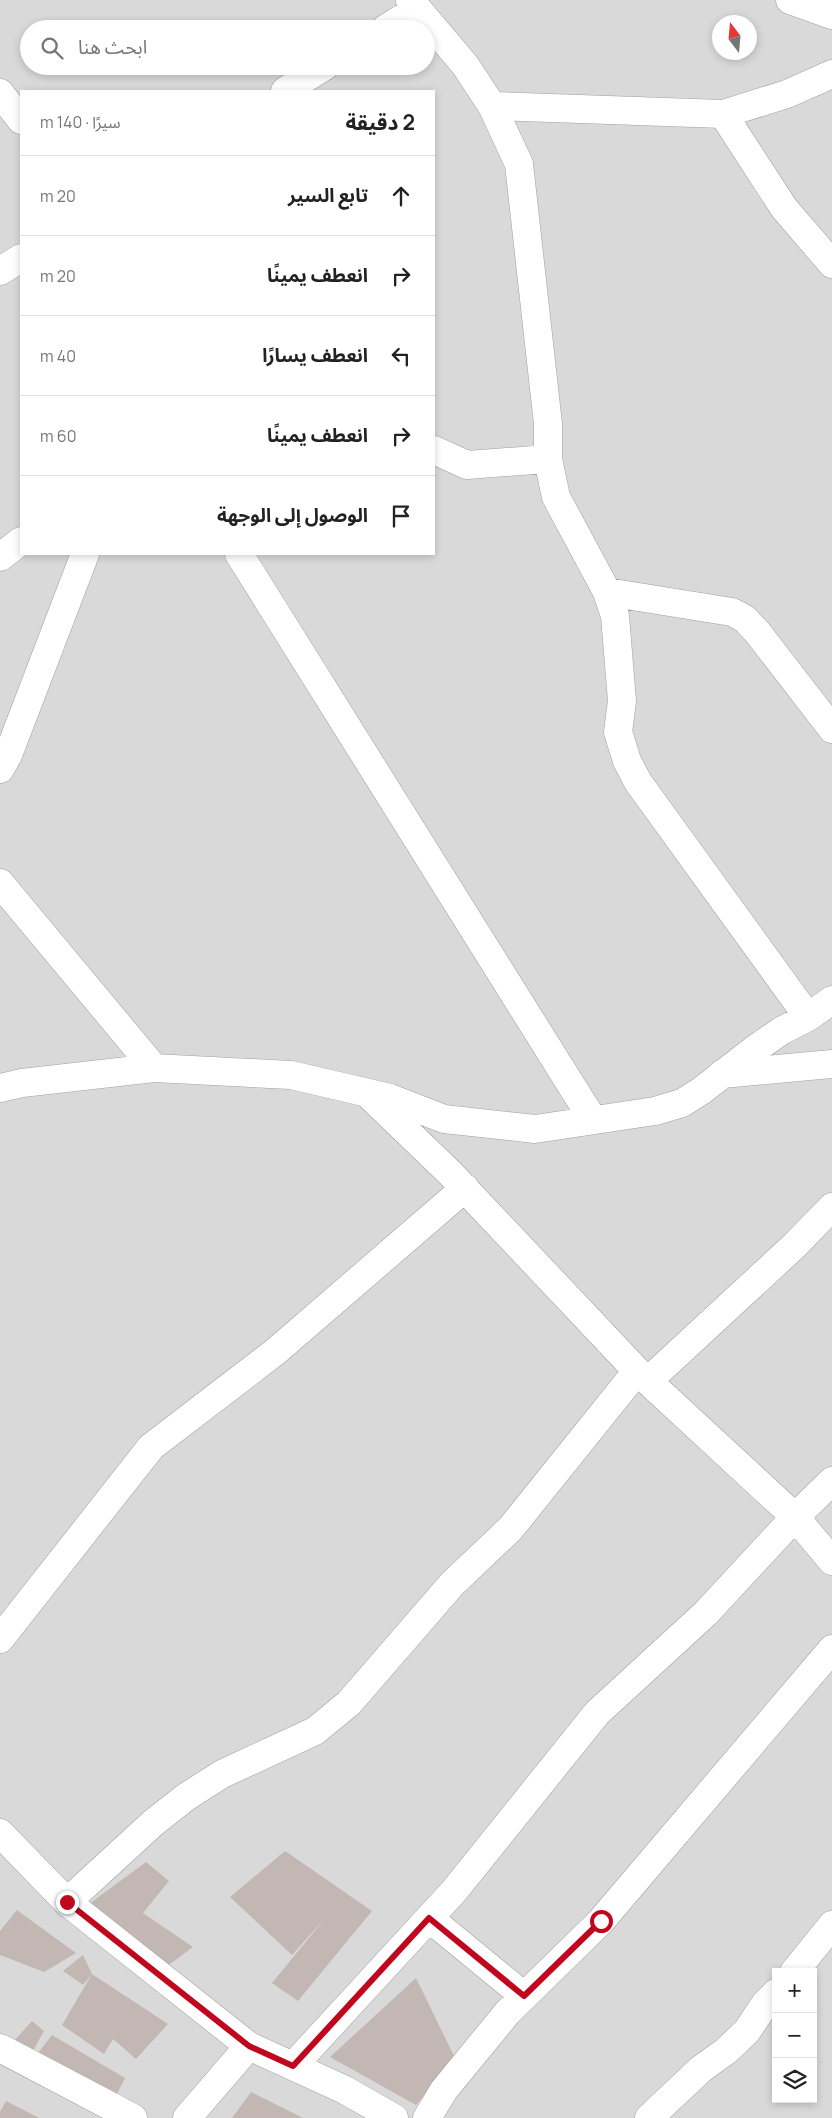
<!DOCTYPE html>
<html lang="ar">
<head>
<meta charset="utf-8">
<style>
	:root { --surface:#fff; --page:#f6f6f6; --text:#222; --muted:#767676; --line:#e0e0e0 }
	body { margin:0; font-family:Manrope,"Noto Sans Arabic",sans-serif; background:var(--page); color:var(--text); direction:rtl }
	.controls { position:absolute; right:15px; bottom:15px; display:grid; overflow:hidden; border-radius:0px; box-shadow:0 2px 8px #0003 }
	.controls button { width:45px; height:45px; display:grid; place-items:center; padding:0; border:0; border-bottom:1px solid var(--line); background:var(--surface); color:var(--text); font:25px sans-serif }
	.compass { position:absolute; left:712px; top:15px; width:45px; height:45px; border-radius:50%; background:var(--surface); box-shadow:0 2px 8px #0003; rotate:344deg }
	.stop { position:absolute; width:15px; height:15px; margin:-11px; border:4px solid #c1071d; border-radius:50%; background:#fff }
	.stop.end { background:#c1071d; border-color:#fff; box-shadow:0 1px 5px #0008 }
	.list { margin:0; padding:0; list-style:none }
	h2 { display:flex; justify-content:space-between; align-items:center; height:65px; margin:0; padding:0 20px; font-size:21px }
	h2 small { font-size:16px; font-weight:400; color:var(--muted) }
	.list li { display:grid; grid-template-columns:32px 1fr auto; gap:15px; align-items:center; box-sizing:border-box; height:80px; padding:0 20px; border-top:1px solid var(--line) }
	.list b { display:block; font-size:19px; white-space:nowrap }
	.list em { font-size:16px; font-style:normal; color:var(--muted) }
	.icon { flex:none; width:28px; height:28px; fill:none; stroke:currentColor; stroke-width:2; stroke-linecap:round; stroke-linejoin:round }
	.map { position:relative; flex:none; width:832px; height:2118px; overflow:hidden; direction:ltr }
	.search { position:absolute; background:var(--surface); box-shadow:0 2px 8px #0003; left:20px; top:20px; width:415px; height:55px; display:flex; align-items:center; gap:12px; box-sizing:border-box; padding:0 18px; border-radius:28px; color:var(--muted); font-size:19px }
	.panel { position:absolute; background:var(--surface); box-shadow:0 2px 8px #0003; left:20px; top:90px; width:415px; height:465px; border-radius:0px; direction:rtl }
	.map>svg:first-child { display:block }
	.residential { fill:#dad9d9; fill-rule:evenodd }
	.building { fill:#c2b7b2 }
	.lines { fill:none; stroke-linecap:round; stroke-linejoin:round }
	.street-casing { stroke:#a0a0a0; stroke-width:29 }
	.street { stroke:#fff; stroke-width:28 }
	.route { stroke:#c1071d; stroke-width:6 }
</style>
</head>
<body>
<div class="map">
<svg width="832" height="2118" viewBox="0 0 832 2118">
	<rect width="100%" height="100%" fill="#ede8e2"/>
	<path class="residential" d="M0,0H832V2118H0ZM720,22H750V52H720ZM29,29H426V66H29ZM21,91H434V554H21ZM776,1972H813V2099H776Z"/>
	<path class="building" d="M285,1851L372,1911L298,2001L272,1983L326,1917L292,1955L230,1897Z
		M146,1862L169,1881L143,1913L193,1947L166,1967L85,1907Z
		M17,1910L76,1953L44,1972L0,1955V1931Z
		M83,1955L92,1974L83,1985L63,1971Z
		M92,1974L168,2024L136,2059L113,2039L104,2054L62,2025Z
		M416,1978L455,2058L416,2105L330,2057Z
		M32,2021L44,2031L30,2056L13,2042Z
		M52,2035L125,2078L114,2100L34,2058Z
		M251,2092L303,2118H232Z
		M6,2101L39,2118H0V2112Z"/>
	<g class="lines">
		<defs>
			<path id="street" d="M410,0L465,65L492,106L519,164L548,424V459L556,497L607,592L615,616L622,701L618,732L627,761L638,782L808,1017
				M790,0L832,15
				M385,29L417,9
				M285,91L325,66
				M0,93L21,120
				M492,106L723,114L787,94L832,74
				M723,114L784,208L832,264
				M0,271L21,258
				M434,450L467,465L548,459
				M239,554L593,1120
				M0,557L21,541
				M607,592L732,612L745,619L758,633L832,729
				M0,769L8,755L85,554
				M0,883L154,1068
				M722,1074L832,1064
				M0,1088L22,1083L154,1068L291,1075L390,1098L444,1119L535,1129L655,1111L682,1103L701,1091L755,1049L781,1031L808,1017L832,1000
				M370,1096L450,1173L637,1371L795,1517L832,1561
				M648,1381L794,1246L832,1207
				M0,1639L151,1447L275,1352L465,1188
				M0,1833L67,1902L249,2046L345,2090L394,2118
				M67,1902L153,1823L186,1797L222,1774L315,1731L349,1703L452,1584L510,1529L637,1371
				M429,1918L524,1996
				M794,1972L832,1925
				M0,2048L133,2118
				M293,2066L454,1891L597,1713L706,1613L795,1517L832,1481
				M187,2118L249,2046
				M427,2118L444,2090L507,2013L601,1921L832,1649
				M649,2118L701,2069L726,2051L747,2031L765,2004L776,1993"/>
		</defs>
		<use href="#street" class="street-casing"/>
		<use href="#street" class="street"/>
	</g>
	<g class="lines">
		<path class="route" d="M67,1902L249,2046L293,2066L429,1918L524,1996L601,1921"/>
	</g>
</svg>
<div class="controls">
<button>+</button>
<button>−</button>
<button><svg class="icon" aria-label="layers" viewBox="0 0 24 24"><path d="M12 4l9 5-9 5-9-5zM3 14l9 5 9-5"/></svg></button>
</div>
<svg class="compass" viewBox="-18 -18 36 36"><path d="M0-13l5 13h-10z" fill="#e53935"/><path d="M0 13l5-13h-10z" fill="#767676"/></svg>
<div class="stop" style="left:601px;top:1921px"></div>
<div class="stop end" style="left:67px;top:1902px"></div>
<div class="search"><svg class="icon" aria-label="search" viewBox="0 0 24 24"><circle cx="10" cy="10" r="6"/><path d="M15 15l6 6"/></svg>ابحث هنا</div>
<section class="panel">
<h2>2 دقيقة<small>سيرًا · 140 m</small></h2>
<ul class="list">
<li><svg class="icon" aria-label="ahead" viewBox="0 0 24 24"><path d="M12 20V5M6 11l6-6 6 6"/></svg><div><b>تابع السير</b></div><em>20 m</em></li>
<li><svg class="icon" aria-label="right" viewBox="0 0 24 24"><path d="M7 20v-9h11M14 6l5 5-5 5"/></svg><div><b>انعطف يمينًا</b></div><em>20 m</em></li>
<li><svg class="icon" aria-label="left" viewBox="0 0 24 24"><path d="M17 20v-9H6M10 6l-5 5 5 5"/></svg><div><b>انعطف يسارًا</b></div><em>40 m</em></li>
<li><svg class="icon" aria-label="right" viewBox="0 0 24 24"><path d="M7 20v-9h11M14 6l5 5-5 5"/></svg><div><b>انعطف يمينًا</b></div><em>60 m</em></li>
<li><svg class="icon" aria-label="arrive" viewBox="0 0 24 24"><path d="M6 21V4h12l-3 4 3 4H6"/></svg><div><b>الوصول إلى الوجهة</b></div></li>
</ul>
</section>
</div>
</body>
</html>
